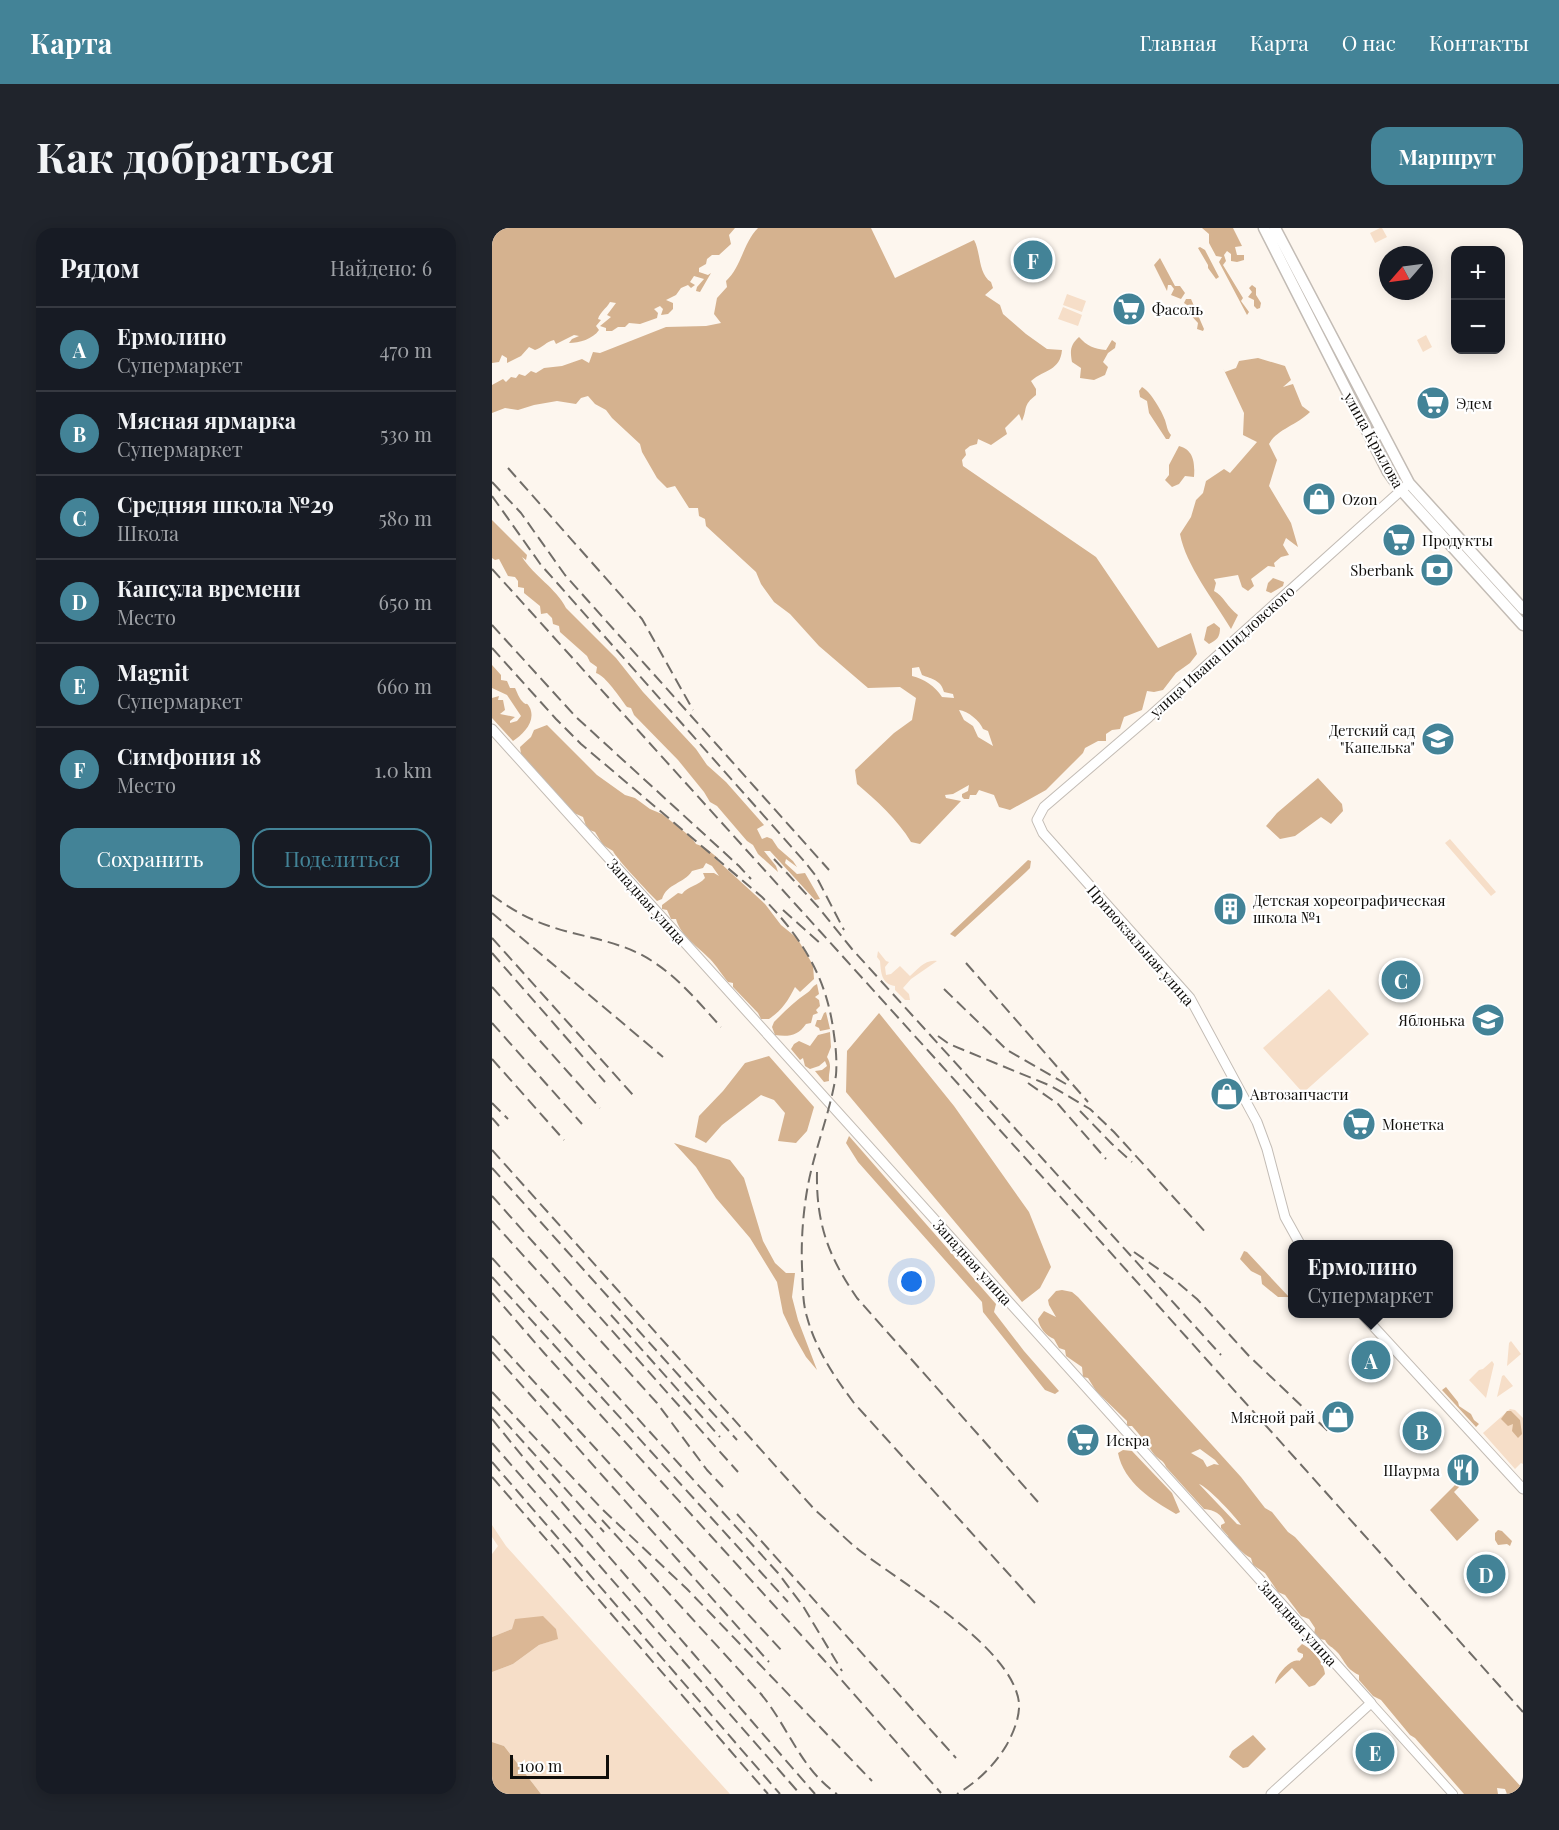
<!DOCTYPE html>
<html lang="ru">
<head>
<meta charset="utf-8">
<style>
	:root { --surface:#171b24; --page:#20242c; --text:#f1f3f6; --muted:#9ea1a6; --line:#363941; --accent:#438397 }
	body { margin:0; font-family:"Playfair Display",serif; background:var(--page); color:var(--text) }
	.controls { position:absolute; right:18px; top:18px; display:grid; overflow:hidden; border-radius:12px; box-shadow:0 3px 15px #0003 }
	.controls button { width:54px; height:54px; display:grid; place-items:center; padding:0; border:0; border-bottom:2px solid var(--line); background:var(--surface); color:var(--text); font:30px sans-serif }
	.compass { position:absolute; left:887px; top:18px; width:54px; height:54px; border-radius:50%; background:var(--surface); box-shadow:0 3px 15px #0003; rotate:242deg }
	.scale { position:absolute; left:18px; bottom:15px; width:99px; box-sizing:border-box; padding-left:6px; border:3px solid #100e0b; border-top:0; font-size:16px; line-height:21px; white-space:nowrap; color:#100e0b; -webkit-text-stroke:4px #fff; paint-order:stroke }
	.you { position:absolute; left:420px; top:1054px; width:21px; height:21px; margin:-15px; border:4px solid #fff; border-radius:50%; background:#1a73e8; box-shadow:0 0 0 9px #1a73e833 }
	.badge { display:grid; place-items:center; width:39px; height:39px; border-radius:50%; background:var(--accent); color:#fff; font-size:20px; font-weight:700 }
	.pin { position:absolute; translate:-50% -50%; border:3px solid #fff; box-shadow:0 2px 6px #0006 }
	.popup { position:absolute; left:796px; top:1012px; width:165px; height:78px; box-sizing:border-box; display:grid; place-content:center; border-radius:12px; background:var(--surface); filter:drop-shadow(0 2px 4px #0005); font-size:20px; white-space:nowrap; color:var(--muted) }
	.popup b { font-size:22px; color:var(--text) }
	.popup::after { content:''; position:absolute; left:50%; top:100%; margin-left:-12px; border:12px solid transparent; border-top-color:var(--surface) }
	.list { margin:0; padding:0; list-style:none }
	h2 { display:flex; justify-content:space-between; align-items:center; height:78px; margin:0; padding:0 24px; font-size:26px }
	h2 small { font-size:20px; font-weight:400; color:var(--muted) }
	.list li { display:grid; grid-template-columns:39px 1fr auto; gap:18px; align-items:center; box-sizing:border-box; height:84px; padding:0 24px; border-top:2px solid var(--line) }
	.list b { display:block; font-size:22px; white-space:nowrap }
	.list p { margin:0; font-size:20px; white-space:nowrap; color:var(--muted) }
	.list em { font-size:20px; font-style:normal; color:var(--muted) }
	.actions { display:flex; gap:12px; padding:18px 24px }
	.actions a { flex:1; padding:14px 0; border:2px solid var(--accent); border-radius:18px; text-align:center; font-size:21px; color:var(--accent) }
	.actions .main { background:var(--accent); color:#fff }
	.map { position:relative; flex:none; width:1031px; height:1566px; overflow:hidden; border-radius:18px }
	header { display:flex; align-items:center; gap:36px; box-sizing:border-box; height:84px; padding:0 30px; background:var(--accent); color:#fff }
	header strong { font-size:28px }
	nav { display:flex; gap:33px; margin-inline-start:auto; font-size:21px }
	.intro { display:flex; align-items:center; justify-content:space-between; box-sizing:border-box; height:144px; padding:0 36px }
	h1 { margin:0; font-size:42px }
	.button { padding:15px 27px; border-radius:18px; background:var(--accent); color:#fff; font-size:21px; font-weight:700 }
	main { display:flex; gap:36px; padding:0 36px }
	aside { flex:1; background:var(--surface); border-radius:18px; box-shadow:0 3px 15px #0003 }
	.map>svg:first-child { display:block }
	.green { fill:#f6dec8 }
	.forest { fill:#d5b28f; fill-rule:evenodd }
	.water { fill:#dbb795 }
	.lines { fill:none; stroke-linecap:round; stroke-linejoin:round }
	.minor-casing { stroke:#c3bcb5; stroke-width:10 }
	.tertiary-casing { stroke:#c3bcb5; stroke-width:11 }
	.secondary-casing { stroke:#c3bcb5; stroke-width:13 }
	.minor { stroke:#fff; stroke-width:8 }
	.tertiary { stroke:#fff; stroke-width:9 }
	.secondary { stroke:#fff; stroke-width:10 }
	.rail { stroke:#716d68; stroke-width:2; stroke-dasharray:12 6; stroke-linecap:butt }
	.labels { text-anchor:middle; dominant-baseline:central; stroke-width:4.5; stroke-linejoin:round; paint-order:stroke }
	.poi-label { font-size:15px; fill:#100e0b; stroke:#fff; text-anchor:start }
	.street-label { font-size:15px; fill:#100e0b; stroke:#fff }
</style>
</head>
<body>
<header>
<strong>Карта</strong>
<nav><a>Главная</a><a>Карта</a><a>О нас</a><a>Контакты</a></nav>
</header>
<div class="intro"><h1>Как добраться</h1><a class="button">Маршрут</a></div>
<main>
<aside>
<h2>Рядом<small>Найдено: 6</small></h2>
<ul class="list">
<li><span class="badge">A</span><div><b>Ермолино</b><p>Супермаркет</p></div><em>470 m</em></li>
<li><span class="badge">B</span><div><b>Мясная ярмарка</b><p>Супермаркет</p></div><em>530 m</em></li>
<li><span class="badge">C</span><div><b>Средняя школа №29</b><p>Школа</p></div><em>580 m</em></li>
<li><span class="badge">D</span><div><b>Капсула времени</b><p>Место</p></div><em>650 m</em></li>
<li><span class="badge">E</span><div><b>Magnit</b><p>Супермаркет</p></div><em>660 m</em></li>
<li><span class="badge">F</span><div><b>Симфония 18</b><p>Место</p></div><em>1.0 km</em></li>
</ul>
<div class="actions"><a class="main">Сохранить</a><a>Поделиться</a></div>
</aside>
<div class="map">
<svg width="1031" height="1566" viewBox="0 0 1031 1566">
	<rect width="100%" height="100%" fill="#fdf6ee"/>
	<path class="green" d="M888,0H890L895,9L883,15L878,5Z
		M575,66L594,73L590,84L571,77Z
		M571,79L590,87L586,98L566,91Z
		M934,107L940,119L931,124L925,112Z
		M958,611L1004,664L999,668L953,615Z
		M386,723L394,733L397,734L393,739L394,747L399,746L408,738L418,748C426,741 433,731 445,733L419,751L411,760L417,766L418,772H413L403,762V758C389,756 389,744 388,733L385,729Z
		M837,761L877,806L811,865L771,820Z
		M1019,1113L1029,1126L1015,1138L1017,1115Z
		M1000,1133L1002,1136L994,1170L977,1152L987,1142L991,1141Z
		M1012,1147L1021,1158L1005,1169L1010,1148Z
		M1018,1181L1023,1182L1031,1190V1236L1029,1235L1023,1241L991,1205Z
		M0,1297L14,1318L238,1566H49L12,1518L0,1514V1444L21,1436L47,1417L65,1411L20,1401L0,1409V1326L6,1318L0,1309Z"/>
	<path class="forest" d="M0,0H243L237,7L239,16L227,27H220L215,31L214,36L207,40V44L216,47L219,45L208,64L204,63L205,59L212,51L202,48L198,54L203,57L199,60L196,57L189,60L184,67L174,72L181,75V81L176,86L169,87L171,81L168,78L162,81L166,85L165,90L148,96L137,95L133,99H126L120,103H114V100L108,98L119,89L115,87L124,75L118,74C114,81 108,84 106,91L109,92L104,98L107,102C101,111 87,115 77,115L80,111L87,108L82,107L64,116L62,112C55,113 50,120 43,122L37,119L29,128L15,135V130L10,127L7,134L0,135Z
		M266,0H379L403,50L482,12C489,24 486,46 499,54L501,60L493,67L508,77L511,86L534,106L555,121L570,122C568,143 553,141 539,153L544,161V167C530,178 536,180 530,193L527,186L513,200L515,206L499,217L486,211L485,216L478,218L473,222L474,227L470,232L471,238L604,329L666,420L699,405L705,426L698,435L684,445L671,462L662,464L655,463L650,482L632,489L628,501L620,502L614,506V513H606L593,520L591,525L554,562L518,582L507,579L502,567L487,562L484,567H478L477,571H472L470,569V566L476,563L477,557L461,566L453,567L454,570L469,573L428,616L419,614C406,592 384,572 365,556L363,542L402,505L420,492L424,470L408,459L376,460L327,418L298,386L282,374L269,356L264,344L214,298L213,291L207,288L206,280H197L183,258L175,260L165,250L150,224L148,216L120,190L114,182L103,176L96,168L89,170L84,176L65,173L42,177L26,182L13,180L0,185V157L11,151L14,154L19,149L24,150L27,146L33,148L39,143L44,145L52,140L70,138L90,131L97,135L101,124L108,125L174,99L214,98L229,95L222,86L225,70L235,59L234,53C250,38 251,15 266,0ZM427,439L430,447C440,451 449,452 452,464L461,466L462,470L450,469C443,458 432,451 420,448V440ZM467,482C476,483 488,493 491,501L496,503L501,518L486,509L481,498L472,492Z
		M710,0H741L750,18L743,19L745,27H752V32L745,34L739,33V26L735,23L732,27L734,33L731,37L751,70L749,73L757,84L755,87L727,34L730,29L724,28L717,15V6Z
		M708,19L713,22L727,49L724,51L716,40V37L706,20Z
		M668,30L683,58H688L693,65L689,71L679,67L682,61L679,57H676L675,63L662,37Z
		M760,57L764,60V67L769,75L768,80L765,81L762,78V72L756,69L760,64L757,60Z
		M694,71H699L712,101L711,103L705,101L706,95L696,84L698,79L692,75Z
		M587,109C595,118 602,121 614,122L620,112L624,115L623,120L616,125L611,134L616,139L613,147L602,152L588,150L589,140L580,134C578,123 578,117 587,109Z
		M766,130L793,138L799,152L791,159L801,156L810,178L818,184C805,197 784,202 777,216L785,232L777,258L799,295L806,319L794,310L791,317L797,327L789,329L782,335L783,339L776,338L759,351L762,358L756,363L750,359L746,347L722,351L724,355L722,363C731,367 736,380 746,387L739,401C722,372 694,338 688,306L699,289L704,272L711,265L714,253L732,241L738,245L765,214L751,207L752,185L731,140L733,144L744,140L747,133Z
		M650,159C658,163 670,183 673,192C675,198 675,202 679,207L677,211H674L657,185L655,173L648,169L647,163Z
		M687,218C702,222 703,235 702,249L693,248L687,256L680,259L673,252L677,247V237Z
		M0,292L35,327L34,332L30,329C42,348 64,360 74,380L124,430L151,464L204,521L215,537L234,554L272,597L265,601L270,611L275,609L280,611L286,620L301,633L305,639L294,631L293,635L305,646L313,645L328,671L323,672L278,623H272L284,638L286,644L266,626L261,617L255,613L225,578L218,574L212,564L186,532L142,487L139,480L135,479C128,470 114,448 104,445L105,439L98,434L95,428L68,404L67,398L61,396L60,390L55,385L49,386L48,378L32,365V360L26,359V353L23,349L16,348L7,331L3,332L0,330Z
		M781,350L792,354L791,358L779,365L774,363L776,355Z
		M722,395L728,400C728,409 725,412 717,416L712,412L715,399Z
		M0,437L9,447V452L15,453L18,460H23C25,464 27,470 30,473C36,480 33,471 38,480C44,494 31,506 21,513L0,490V470L7,468L6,472H11L13,482L8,486L23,489L18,493V495L25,493L29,488L15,467L0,460Z
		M55,497L105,547L133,567L143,570L158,581L170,586L199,609L204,616L212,619L226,630L225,632L273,676L289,697L305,710L321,737L322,751L308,764L303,759C296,773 290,782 277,791H269L266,785L241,759V755L236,754C230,747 224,737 218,731C207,720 188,707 184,691H179L175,682L170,681V677L186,665L190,666C196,658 206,658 213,650L211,645H222L227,648L220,638L214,635L211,640L200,643C192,656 175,655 170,671L165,673C158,666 122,628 121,623L111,617L103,604L95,601L91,589L82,585L29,526L28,519L39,509L42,502Z
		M826,550L850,576L851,583L839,596L829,589L803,608L788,611L774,598L785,585Z
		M536,632L539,633L538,640L534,644L463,709L458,706Z
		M325,756L327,766L323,769L327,772L328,778L324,782L326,785L321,787L319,795L314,796C306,808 296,809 283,807L280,799L282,794C292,784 303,773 315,765C319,763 320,758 325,756Z
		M334,784L338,801L328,803L327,800L323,798L325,792H329L332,785Z
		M387,785L462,878L537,984L559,1039L548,1060L530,1074L354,864L355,823Z
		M338,804L339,819L335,829C341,839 336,843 337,853L332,854L323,843L330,842L335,838L333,833L327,838L318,841L313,838L311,830L308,832L299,821L302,816L307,813L318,818L326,807Z
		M277,828L322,879L315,903L304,915L286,913L293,885L282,872L269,867L230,897L214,915L203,909L207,888L231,863L253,835Z
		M357,908L504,1076L502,1084L532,1123L567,1163L563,1166L553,1162L491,1084L490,1074L366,934L354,915Z
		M182,915L238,932L252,950L271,1013L283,1035L294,1045H303L300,1069L306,1092L325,1142L314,1129L302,1108L291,1085L285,1054L258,1010L224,970L204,939Z
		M752,1023L755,1024L797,1069H786L770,1056L769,1048L759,1043L748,1031Z
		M570,1062L580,1064L586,1069L749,1249L773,1280L780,1284L796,1304L803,1309L1031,1561V1566H1015L1013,1561L1005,1560L1006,1566H972L923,1510L918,1507L889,1472L881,1468L867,1452V1447C852,1440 853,1431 843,1422C839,1418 836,1418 833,1412L828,1411L822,1406L823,1400L817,1391L809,1388L793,1367L786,1364L773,1345L761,1337L759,1330C750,1326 745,1317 737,1312L736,1308L729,1300V1297L733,1295C730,1286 722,1282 712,1281L674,1239C672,1232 665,1231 661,1225C655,1216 648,1207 640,1198H635V1193L604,1163L596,1150L591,1149L590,1139L574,1128L573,1122L567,1120L562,1111C554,1108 547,1099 546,1091L552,1083L564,1089L557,1077L556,1072L564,1063ZM708,1221L723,1232L727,1237L722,1236L715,1239L711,1232L699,1225ZM707,1256C716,1259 744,1289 749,1297L745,1296Z
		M954,1159L966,1174L967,1178L979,1186L982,1192L987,1196L984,1199L950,1162Z
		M1015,1183H1019L1028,1192L1030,1206L1026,1210L1020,1203L1021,1196L1016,1198L1009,1191Z
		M631,1222L640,1223L680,1265L688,1284L684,1286C660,1272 632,1255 626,1225Z
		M965,1255L968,1258L962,1264L987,1292L965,1313L938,1282Z
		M1006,1302L1010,1303L1020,1313L1018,1318L1015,1316L1006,1317L1003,1312V1305Z
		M810,1416C820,1421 832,1434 833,1446L823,1457L817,1459L800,1440L783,1456C784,1448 794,1436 802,1433C812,1431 804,1436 811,1429V1426L806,1424L805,1421Z
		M761,1507L774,1521L756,1539L751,1540L737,1529L740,1523Z
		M0,1514L12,1518L49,1566H0Z"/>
	<path class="water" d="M51,1388L64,1401L66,1411L47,1417L21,1436L0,1444V1409L20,1401L23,1391Z"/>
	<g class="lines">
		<defs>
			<path id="minor" d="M879,1475L961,1566"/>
			<path id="tertiary" d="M0,501L879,1475L779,1566
				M808,1016L793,989L775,921L765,894L698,770L551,605L545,592L552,579L657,489L914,258
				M870,1086L1031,1261"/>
			<path id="secondary" d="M772,0L896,244L909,262L1031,397
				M783,0L917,255L1031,381"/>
		</defs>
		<use href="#minor" class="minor-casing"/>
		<use href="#tertiary" class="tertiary-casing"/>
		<use href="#secondary" class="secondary-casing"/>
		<use href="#minor" class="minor"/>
		<use href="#tertiary" class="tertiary"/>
		<use href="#secondary" class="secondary"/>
		<path class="rail" d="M16,240L150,391L201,482
			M0,254L29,285L73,347L337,642
			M0,268L49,337L66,356L312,633L324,648L352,702
			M0,341L583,985L1031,1484
			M0,397L84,489L247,638L259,651
			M0,420L64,491L89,516L270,669C310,710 335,749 342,807C344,820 345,834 344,847C338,885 323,920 316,957C311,984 309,1012 310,1039C311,1055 310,1073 315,1089C324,1122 342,1148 362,1175L543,1375
			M282,631L327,680L360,721L729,1127
			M0,667C18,681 38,692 60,699C93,710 130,713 160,733C187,750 208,776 229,799
			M291,682L329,716
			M0,685L171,829
			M0,710L141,867
			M0,725L113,854
			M474,735L596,874
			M0,759L108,880
			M452,761L515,822L574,856
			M0,795L90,896
			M446,808L457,816L559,858L598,881L622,904L716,1007
			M0,831L72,912
			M536,855L566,876L614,931
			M0,875L16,891
			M588,883L620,916L640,934
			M0,890L7,898
			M0,922L323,1282C338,1295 352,1310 367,1322C409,1355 521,1419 527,1475C528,1489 521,1506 514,1518C502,1538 485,1554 465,1566
			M0,940L245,1212
			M325,944C324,995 336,1028 365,1070L546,1274
			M0,968L246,1244
			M0,993L165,1175L215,1242L231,1259
			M642,1024L685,1054L705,1071L757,1128L836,1203
			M0,1030L286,1345L311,1378L350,1443
			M0,1049L296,1374
			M0,1065L53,1126L331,1431L449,1565
			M119,1087L228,1209
			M0,1108L290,1423
			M0,1124L277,1434
			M0,1164L110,1281L195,1361L380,1553
			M0,1179L112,1304
			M0,1191L35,1234L323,1566
			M0,1215L308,1566
			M0,1234L288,1566
			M0,1249L276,1566
			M245,1286L464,1530
			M110,1292L269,1466C297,1500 308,1540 345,1566"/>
	</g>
	<defs>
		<symbol id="supermarket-disc" viewBox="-11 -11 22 22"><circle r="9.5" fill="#438397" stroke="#fff"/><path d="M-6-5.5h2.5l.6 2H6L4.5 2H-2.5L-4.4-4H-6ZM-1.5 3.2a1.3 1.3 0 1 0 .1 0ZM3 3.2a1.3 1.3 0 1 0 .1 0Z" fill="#fff"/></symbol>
		<symbol id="shop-disc" viewBox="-11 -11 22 22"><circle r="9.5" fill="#438397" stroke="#fff"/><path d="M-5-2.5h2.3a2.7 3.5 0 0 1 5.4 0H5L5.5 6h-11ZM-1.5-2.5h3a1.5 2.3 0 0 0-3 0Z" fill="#fff"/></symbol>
		<symbol id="bank-disc" viewBox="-11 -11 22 22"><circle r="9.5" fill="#438397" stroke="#fff"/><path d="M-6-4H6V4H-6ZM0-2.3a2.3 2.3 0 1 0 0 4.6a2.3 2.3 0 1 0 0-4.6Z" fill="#fff"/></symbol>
		<symbol id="school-disc" viewBox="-11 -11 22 22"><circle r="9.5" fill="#438397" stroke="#fff"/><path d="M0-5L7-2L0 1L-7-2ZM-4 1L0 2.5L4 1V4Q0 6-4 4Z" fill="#fff"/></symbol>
		<symbol id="building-disc" viewBox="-11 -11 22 22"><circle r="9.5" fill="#438397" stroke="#fff"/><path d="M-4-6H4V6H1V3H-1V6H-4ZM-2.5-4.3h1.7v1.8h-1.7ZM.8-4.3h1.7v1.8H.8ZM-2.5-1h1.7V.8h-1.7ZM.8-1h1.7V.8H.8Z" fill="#fff"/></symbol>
		<symbol id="restaurant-disc" viewBox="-11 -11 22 22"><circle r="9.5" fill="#438397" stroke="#fff"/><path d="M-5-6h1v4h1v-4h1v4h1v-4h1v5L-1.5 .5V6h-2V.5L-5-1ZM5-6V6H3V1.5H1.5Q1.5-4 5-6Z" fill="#fff"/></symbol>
	</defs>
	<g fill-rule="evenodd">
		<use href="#supermarket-disc" x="618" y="62" width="38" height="38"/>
		<use href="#supermarket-disc" x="922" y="156" width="38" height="38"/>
		<use href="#shop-disc" x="808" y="252" width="38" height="38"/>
		<use href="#supermarket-disc" x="888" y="293" width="38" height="38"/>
		<use href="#bank-disc" x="926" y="323" width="38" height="38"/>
		<use href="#school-disc" x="927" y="492" width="38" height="38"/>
		<use href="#building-disc" x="719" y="662" width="38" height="38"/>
		<use href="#school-disc" x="977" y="773" width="38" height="38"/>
		<use href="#shop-disc" x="716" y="847" width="38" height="38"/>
		<use href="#supermarket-disc" x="848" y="877" width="38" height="38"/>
		<use href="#shop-disc" x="827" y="1170" width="38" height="38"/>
		<use href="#supermarket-disc" x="572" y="1193" width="38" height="38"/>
		<use href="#restaurant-disc" x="952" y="1223" width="38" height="38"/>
	</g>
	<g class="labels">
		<g class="poi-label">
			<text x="660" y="81">Фасоль</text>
			<text x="964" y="175">Эдем</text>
			<text x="850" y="271">Ozon</text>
			<text x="930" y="312">Продукты</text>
			<text x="922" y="342" text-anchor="end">Sberbank</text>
			<text x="923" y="502" text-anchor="end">Детский сад<tspan x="923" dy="17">"Капелька"</tspan></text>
			<text x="761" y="672">Детская хореографическая<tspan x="761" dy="17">школа №1</tspan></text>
			<text x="973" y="792" text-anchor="end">Яблонька</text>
			<text x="758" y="866">Автозапчасти</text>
			<text x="890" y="896">Монетка</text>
			<text x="823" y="1189" text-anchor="end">Мясной рай</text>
			<text x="614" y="1212">Искра</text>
			<text x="948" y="1242" text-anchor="end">Шаурма</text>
		</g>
		<g class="street-label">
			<text transform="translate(882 212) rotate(61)">улица Крылова</text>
			<text transform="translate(730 423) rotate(-42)">улица Ивана Шидловского</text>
			<text transform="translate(155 673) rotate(48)">Западная улица</text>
			<text transform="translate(649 717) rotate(49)">Привокзальная улица</text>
			<text transform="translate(481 1034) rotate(48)">Западная улица</text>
			<text transform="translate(806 1395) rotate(48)">Западная улица</text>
		</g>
	</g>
</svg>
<div class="controls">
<button>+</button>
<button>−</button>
</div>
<svg class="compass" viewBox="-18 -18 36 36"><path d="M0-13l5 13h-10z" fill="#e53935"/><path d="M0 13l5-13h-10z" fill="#9ea1a6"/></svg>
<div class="scale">100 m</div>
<div class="you"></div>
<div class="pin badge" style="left:879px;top:1132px">A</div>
<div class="popup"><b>Ермолино</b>Супермаркет</div>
<div class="pin badge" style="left:930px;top:1203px">B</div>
<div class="pin badge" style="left:909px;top:752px">C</div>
<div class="pin badge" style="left:994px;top:1346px">D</div>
<div class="pin badge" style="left:883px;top:1524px">E</div>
<div class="pin badge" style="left:541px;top:32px">F</div>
</div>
</main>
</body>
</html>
